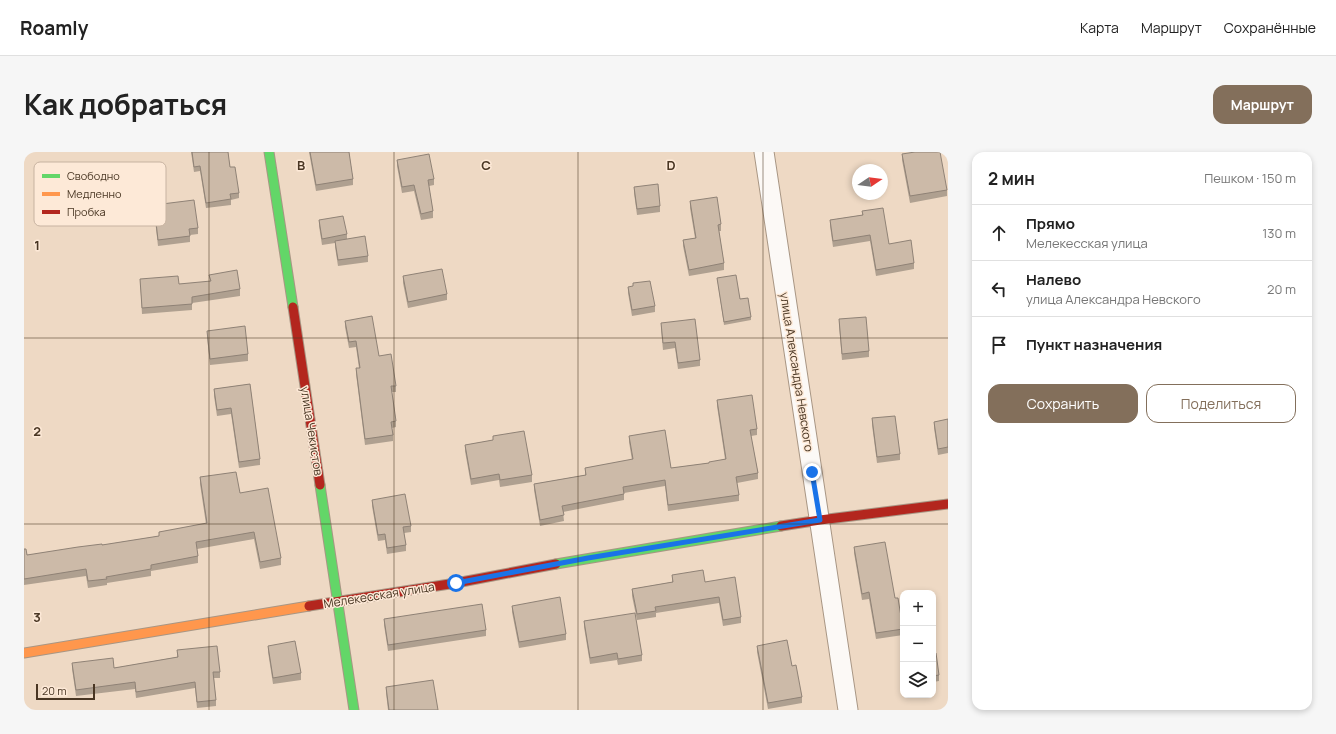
<!DOCTYPE html>
<html lang="ru">
<head>
<meta charset="utf-8">
<style>
	:root { --surface:#fff; --page:#f6f6f6; --text:#222; --muted:#767676; --line:#e0e0e0; --accent:#836f5b }
	body { margin:0; font-family:Manrope,sans-serif; background:var(--page); color:var(--text) }
	.controls { position:absolute; right:12px; bottom:12px; display:grid; overflow:hidden; border-radius:8px; box-shadow:0 2px 6px #0003 }
	.controls button { width:36px; height:36px; display:grid; place-items:center; padding:0; border:0; border-bottom:1px solid var(--line); background:var(--surface); color:var(--text); font:20px sans-serif }
	.compass { position:absolute; left:828px; top:12px; width:36px; height:36px; border-radius:50%; background:var(--surface); box-shadow:0 2px 6px #0003; rotate:77deg }
	.scale { position:absolute; left:12px; bottom:10px; width:59px; box-sizing:border-box; padding-left:4px; border:2px solid #493623; border-top:0; font-size:11px; line-height:14px; white-space:nowrap; color:#493623; -webkit-text-stroke:3px #fde9d7; paint-order:stroke }
	.stop { position:absolute; width:12px; height:12px; margin:-9px; border:3px solid #1a73e8; border-radius:50%; background:#fff }
	.stop.end { background:#1a73e8; border-color:#fff; box-shadow:0 1px 4px #0008 }
	.list { margin:0; padding:0; list-style:none }
	h2 { display:flex; justify-content:space-between; align-items:center; height:52px; margin:0; padding:0 16px; font-size:17px }
	h2 small { font-size:13px; font-weight:400; color:var(--muted) }
	.list li { display:grid; grid-template-columns:26px 1fr auto; gap:12px; align-items:center; box-sizing:border-box; height:56px; padding:0 16px; border-top:1px solid var(--line) }
	.list b { display:block; font-size:15px; white-space:nowrap }
	.list p { margin:0; font-size:13px; white-space:nowrap; color:var(--muted) }
	.list em { font-size:13px; font-style:normal; color:var(--muted) }
	.actions { display:flex; gap:8px; padding:12px 16px }
	.actions a { flex:1; padding:9px 0; border:1px solid var(--accent); border-radius:12px; text-align:center; font-size:14px; color:var(--accent) }
	.actions .main { background:var(--accent); color:#fff }
	.icon { flex:none; width:22px; height:22px; fill:none; stroke:currentColor; stroke-width:2; stroke-linecap:round; stroke-linejoin:round }
	.map { position:relative; flex:none; width:924px; height:558px; overflow:hidden; border-radius:12px }
	header { display:flex; align-items:center; gap:24px; box-sizing:border-box; height:56px; padding:0 20px; background:var(--surface); border-bottom:1px solid var(--line) }
	header strong { font-size:19px }
	nav { display:flex; gap:22px; margin-inline-start:auto; font-size:14px }
	.intro { display:flex; align-items:center; justify-content:space-between; box-sizing:border-box; height:96px; padding:0 24px }
	h1 { margin:0; font-size:28px }
	.button { padding:10px 18px; border-radius:12px; background:var(--accent); color:#fff; font-size:14px; font-weight:700 }
	main { display:flex; gap:24px; padding:0 24px }
	aside { flex:1; background:var(--surface); border-radius:12px; box-shadow:0 2px 6px #0003 }
	.map>svg:first-child { display:block }
	.lines { fill:none; stroke-linecap:round; stroke-linejoin:round }
	.street-casing { stroke:#a89684; stroke-width:21 }
	.fast-casing { stroke:#a89684; stroke-width:11 }
	.slow-casing { stroke:#a89684; stroke-width:11 }
	.jam-casing { stroke:#a89684; stroke-width:11 }
	.street { stroke:#fcf9f6; stroke-width:19 }
	.fast { stroke:#63d668; stroke-width:9 }
	.slow { stroke:#ff974d; stroke-width:9 }
	.jam { stroke:#b3261e; stroke-width:9 }
	.wall { fill:#afa090 }
	.building { fill:#ccbaa8; stroke:#8f8276 }
	.route { stroke:#1a73e8; stroke-width:5 }
	.grid { fill:none; stroke:#493623; stroke-width:1; stroke-opacity:0.55 }
	.labels { text-anchor:middle; dominant-baseline:central; stroke-width:3; stroke-linejoin:round; paint-order:stroke }
	.street-label { font-size:12px; fill:#493623; stroke:#fde9d7 }
	.key { fill:#fde9d7; stroke:#c7b3a1; stroke-width:1 }
	.key-label { font-size:11px; fill:#493623 }
	.grid-label { font-size:13px; text-anchor:middle; font-weight:bold; fill:#493623; stroke:#fde9d7; stroke-width:3; stroke-linejoin:round; paint-order:stroke }
</style>
</head>
<body>
<header>
<strong>Roamly</strong>
<nav><a>Карта</a><a>Маршрут</a><a>Сохранённые</a></nav>
</header>
<div class="intro"><h1>Как добраться</h1><a class="button">Маршрут</a></div>
<main>
<div class="map">
<svg width="924" height="558" viewBox="0 0 924 558">
	<rect width="100%" height="100%" fill="#eed9c4"/>
	<g class="lines">
		<defs>
			<path id="street" d="M740,0L824,558"/>
			<path id="fast" d="M245,0L269,155
				M296,333L330,558
				M532,412L757,374"/>
			<path id="slow" d="M0,501L285,454"/>
			<path id="jam" d="M269,155L296,333
				M757,374L796,368L924,352
				M285,454L432,431L532,412"/>
		</defs>
		<use href="#street" class="street-casing"/>
		<use href="#fast" class="fast-casing"/>
		<use href="#slow" class="slow-casing"/>
		<use href="#jam" class="jam-casing"/>
		<use href="#street" class="street"/>
		<use href="#fast" class="fast"/>
		<use href="#slow" class="slow"/>
		<use href="#jam" class="jam"/>
	</g>
	<path class="wall" d="M167,0H204L206,15L215,41V46L207,48V53L182,56L176,19L170,20Z
		M285,0H325L329,27V33L292,39Z
		M878,2L923,38V44L886,51L878,8Z
		M373,8L410,27V33L405,34L409,59V66L397,68L390,39L378,41L373,14Z
		M610,35L636,54V60L613,63L610,41Z
		M666,49L697,72V79H695L700,111V118L665,124L659,94V88L671,86L666,56Z
		M130,53L174,76V82L166,83V90L134,94L130,59Z
		M838,59L865,92L890,111V117L852,124L846,89L809,95L806,74V68L838,63Z
		M295,68L323,82V87L344,104V110L314,114L311,95V91L298,93L295,74Z
		M185,123L216,137V144L168,151V158L118,162L116,127L155,132L186,130Z
		M379,124L423,142V148L384,156L379,131Z
		M693,126L716,147L727,165V168L700,173Z
		M604,135L631,154V160L608,164L604,141Z
		M815,167L845,199V205L818,208L815,173Z
		M321,169L355,204L372,234V240H368L372,269V275L368,276L369,283V289L341,293L332,222V216H335L332,195L325,196L321,175Z
		M637,171L676,208V214L654,217L651,196L639,198L637,177Z
		M183,179L224,202V209L186,213L183,185Z
		M226,232L236,307V313L215,316L207,262L193,264L190,244V237Z
		M693,248L733,277V283L727,284L734,321V327L713,331L715,343V349L644,359L641,334L600,341V348L539,360L540,369L516,374L510,338V332L561,323V316L608,308L605,290V284L647,316L685,311L701,307L693,254Z
		M848,266L876,302V308L853,311L848,273Z
		M924,267V301L914,303L910,276V270Z
		M469,284L508,323V330L476,335L475,328L447,333L441,299V293L469,288Z
		M176,325L216,341L257,406V413L236,417L230,387L173,397L174,404V411L127,419V424L83,431V433L64,436L62,424L0,433V397L3,403L78,393L135,384V380L182,372L176,332Z
		M348,348L387,374V380L380,381L382,393V399L363,402L361,388L354,389L348,354Z
		M830,395L871,446L879,477V483L852,487L845,447L838,448L830,401Z
		M648,423L681,430L717,465V471L699,474L695,451L632,461V465L613,468L608,444V437L648,430Z
		M488,454L542,482V488L495,496L488,460Z
		M360,467L462,478V484L364,499L360,473Z
		M560,469L618,503V509L594,513L593,508L566,512L560,475Z
		M244,494L277,521V528L249,532L244,500Z
		M733,494L768,514L778,545V551L744,557L733,500Z
		M153,498L196,520V526H190L192,548V554L173,556L171,536L112,546L111,537L52,544L48,517V511L90,516L153,505Z
		M909,501L915,523V529L909,530Z
		M362,535L414,558H364L362,541Z"/>
	<path class="building" d="M168,0H204L206,15H211L215,41L206,42L207,47L182,51L176,14L170,15Z
		M286,0H325L329,27L292,33Z
		M891,0H916L923,38L886,44L878,2Z
		M405,2L410,27L404,28L409,59L397,62L390,33L378,35L373,8Z
		M634,32L636,54L613,57L610,35Z
		M693,45L697,72L694,73L700,111L665,118L659,88L672,86L666,49Z
		M170,48L174,76L165,77L166,84L134,88L130,53Z
		M859,56L865,92L887,88L890,111L852,118L846,83L809,89L806,68L839,63L838,59Z
		M319,64L323,82L298,87L295,68Z
		M341,84L344,104L314,108L311,89Z
		M418,117L423,142L384,150L379,124Z
		M213,118L216,137L168,145V152L118,156L116,127L154,124L155,132L187,129L185,123Z
		M712,123L716,147L724,146L727,165L700,170L693,126Z
		M626,129L631,154L608,158L604,135L609,134V131Z
		M348,164L355,204L367,202L372,234H367L372,269L367,270L369,283L341,287L332,216H336L332,189L325,190L321,169Z
		M842,165L845,199L818,202L815,167Z
		M671,167L676,208L654,211L651,190L639,191L637,171Z
		M221,174L224,202L186,207L183,179Z
		M226,232L236,307L215,310L207,256L193,258L190,237Z
		M728,243L733,277L726,278L734,321L712,325L715,343L644,353L641,328L599,335L600,342L538,354L540,363L516,368L510,332L562,323L561,316L609,307L605,284L641,278L647,316L685,311V310L702,307L693,248Z
		M871,264L876,302L853,305L848,266Z
		M924,267V295L914,297L910,270Z
		M500,279L508,323L476,328L475,322L447,327L441,293L469,288V284Z
		M212,320L216,341L244,336L257,406L236,410L230,380L172,390L174,404L127,413V417L82,425L83,427L64,429L62,417L0,427V397H2L3,403L54,395L78,392V393L135,384V380L183,371L176,325Z
		M381,342L387,374L379,375L382,393L363,396L361,382L354,383L348,348Z
		M861,390L871,446H874L879,477L852,481L845,440L838,442L830,395Z
		M679,418L681,430L711,425L717,465L699,468L695,445L631,455L632,459L613,462L608,437L649,430L648,423Z
		M536,445L542,482L495,490L488,454Z
		M458,452L462,478L364,493L360,467Z
		M611,461L618,503L594,507L593,501L566,506L560,469Z
		M763,488L768,514L772,513L778,545L744,551L733,494Z
		M271,489L277,521L249,526L244,494Z
		M193,494L196,520H189L192,548L173,550L171,530L112,540L111,530L52,538L48,511L89,506L90,516L154,505L153,498Z
		M909,501H912L915,523L909,524Z
		M409,528L414,558H365L362,535Z"/>
	<g class="lines">
		<path class="route" d="M432,431L564,406L796,368L788,320"/>
	</g>
	<path class="grid" d="M185,0V558M370,0V558M554,0V558M739,0V558M0,186H924M0,372H924"/>
	<g class="labels">
		<g class="street-label">
			<text transform="translate(773 220) rotate(81)">улица Александра Невского</text>
			<text transform="translate(288 279) rotate(81)">улица Чекистов</text>
			<text transform="translate(355 443) rotate(-9)">Мелекесская улица</text>
		</g>
	</g>
	<rect x="10" y="10" width="132" height="64" rx="6" class="key"/>
	<rect x="18" y="22" width="18" height="4" fill="#63d668"/>
	<rect x="18" y="40" width="18" height="4" fill="#ff974d"/>
	<rect x="18" y="58" width="18" height="4" fill="#b3261e"/>
	<g class="key-label">
		<text x="43" y="28">Свободно</text>
		<text x="43" y="46">Медленно</text>
		<text x="43" y="64">Пробка</text>
	</g>
	<g class="grid-label">
		<text x="277" y="18">B</text>
		<text x="462" y="18">C</text>
		<text x="647" y="18">D</text>
		<text x="13" y="98">1</text>
		<text x="13" y="284">2</text>
		<text x="13" y="470">3</text>
	</g>
</svg>
<div class="controls">
<button>+</button>
<button>−</button>
<button><svg class="icon" aria-label="layers" viewBox="0 0 24 24"><path d="M12 4l9 5-9 5-9-5zM3 14l9 5 9-5"/></svg></button>
</div>
<svg class="compass" viewBox="-18 -18 36 36"><path d="M0-13l5 13h-10z" fill="#e53935"/><path d="M0 13l5-13h-10z" fill="#767676"/></svg>
<div class="scale">20 m</div>
<div class="stop" style="left:432px;top:431px"></div>
<div class="stop end" style="left:788px;top:320px"></div>
</div>
<aside>
<h2>2 мин<small>Пешком · 150 m</small></h2>
<ul class="list">
<li><svg class="icon" aria-label="ahead" viewBox="0 0 24 24"><path d="M12 20V5M6 11l6-6 6 6"/></svg><div><b>Прямо</b><p>Мелекесская улица</p></div><em>130 m</em></li>
<li><svg class="icon" aria-label="left" viewBox="0 0 24 24"><path d="M17 20v-9H6M10 6l-5 5 5 5"/></svg><div><b>Налево</b><p>улица Александра Невского</p></div><em>20 m</em></li>
<li><svg class="icon" aria-label="arrive" viewBox="0 0 24 24"><path d="M6 21V4h12l-3 4 3 4H6"/></svg><div><b>Пункт назначения</b></div></li>
</ul>
<div class="actions"><a class="main">Сохранить</a><a>Поделиться</a></div>
</aside>
</main>
</body>
</html>
